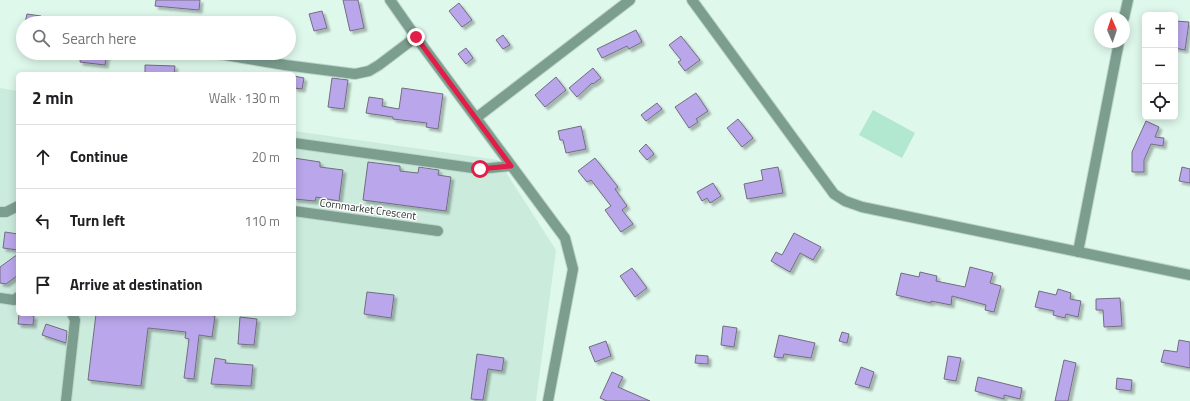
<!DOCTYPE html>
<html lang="en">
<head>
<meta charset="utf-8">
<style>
	:root { --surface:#fff; --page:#f6f6f6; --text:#202124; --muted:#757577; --line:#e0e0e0 }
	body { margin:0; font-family:"Titillium Web",sans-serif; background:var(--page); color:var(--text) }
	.controls { position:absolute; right:12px; top:12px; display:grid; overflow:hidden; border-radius:6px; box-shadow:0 2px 10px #0003 }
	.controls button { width:36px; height:36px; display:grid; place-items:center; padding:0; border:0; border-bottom:1px solid var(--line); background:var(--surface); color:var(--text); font:20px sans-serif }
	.compass { position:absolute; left:1094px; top:12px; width:36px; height:36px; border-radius:50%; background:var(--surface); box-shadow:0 2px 10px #0003; rotate:357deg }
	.stop { position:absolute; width:12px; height:12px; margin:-9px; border:3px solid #e11d48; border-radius:50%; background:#fff }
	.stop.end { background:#e11d48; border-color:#fff; box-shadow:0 1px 4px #0008 }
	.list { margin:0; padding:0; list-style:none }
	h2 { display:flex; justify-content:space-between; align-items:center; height:52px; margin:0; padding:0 16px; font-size:17px }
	h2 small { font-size:13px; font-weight:400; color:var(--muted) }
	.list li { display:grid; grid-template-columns:26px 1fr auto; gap:12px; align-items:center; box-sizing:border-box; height:64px; padding:0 16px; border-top:1px solid var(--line) }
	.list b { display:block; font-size:15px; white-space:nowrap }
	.list em { font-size:13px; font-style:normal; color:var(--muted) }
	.icon { flex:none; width:22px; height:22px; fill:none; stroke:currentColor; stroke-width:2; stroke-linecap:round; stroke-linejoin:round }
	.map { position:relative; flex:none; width:1190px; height:401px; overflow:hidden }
	.search { position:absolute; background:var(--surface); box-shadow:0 2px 10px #0003; left:16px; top:16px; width:280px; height:44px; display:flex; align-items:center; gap:10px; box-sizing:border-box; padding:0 14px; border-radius:22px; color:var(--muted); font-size:15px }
	.panel { position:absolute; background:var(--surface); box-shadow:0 2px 10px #0003; left:16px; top:72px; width:280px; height:244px; border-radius:6px }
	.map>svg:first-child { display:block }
	.built { fill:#cbebdd }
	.green { fill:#b2e7d0 }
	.building { fill:#baa7eb; stroke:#726d80; filter:url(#shadow) }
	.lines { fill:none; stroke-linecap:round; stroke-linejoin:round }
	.minor-casing { stroke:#bed5ca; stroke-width:12 }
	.minor { stroke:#7c9e8f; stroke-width:10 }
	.route { stroke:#e11d48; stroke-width:5 }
	.labels { text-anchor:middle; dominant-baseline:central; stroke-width:3; stroke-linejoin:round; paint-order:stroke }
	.street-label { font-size:11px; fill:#2a332f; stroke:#fefefe }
</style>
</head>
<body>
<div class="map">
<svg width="1190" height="401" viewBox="0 0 1190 401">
	<defs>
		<filter id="shadow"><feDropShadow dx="3" dy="3" stdDeviation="1" flood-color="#0004"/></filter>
	</defs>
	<rect width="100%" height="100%" fill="#dff8ec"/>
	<path class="built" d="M0,88L18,91V314H294V131L498,160L556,250L536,401H0Z"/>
	<path class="green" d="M873,110L915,133L902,158L859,135Z"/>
	<path class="building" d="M156,0H200L199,10L155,6Z
		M343,0H358L364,28L350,31Z
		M459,3L472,20L462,27L449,11Z
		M322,11L327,28L314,31L309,14Z
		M27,14L41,16L40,23H25Z
		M1175,21L1189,22L1185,50L1175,48Z
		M636,30L642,42L629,49L627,46L602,58L597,49Z
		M503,35L510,45L503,49L496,40Z
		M681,36L700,60L685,71L678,62L681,60L669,45Z
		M466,48L473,58L466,64L458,54Z
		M81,53H107L105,65L80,62Z
		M145,65L175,66L174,74H145Z
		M593,68L601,78L593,84L592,83L577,97L569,88Z
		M294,76L304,78L302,89L294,88Z
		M556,77L566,90L545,107L535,95Z
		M332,78L348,80L344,109L328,107Z
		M402,88L443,94L438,129L426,127L427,123L393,119V117L366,113L369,97L383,99L382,106L399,109Z
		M696,93L708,111L696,119L698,122L689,128L675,107Z
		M657,103L662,109L646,121L641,115Z
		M738,119L753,138L742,147L727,128Z
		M1146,121L1159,127L1155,137L1164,138L1163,146L1151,144L1144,160V172H1132V152Z
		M581,126L586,149L566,153L563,140H560L558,131Z
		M646,144L654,154L647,160L639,151Z
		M294,158L320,162V167L343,170L339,201L316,197L315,201L294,199Z
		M595,158L618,187L615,189L627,206L622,210L633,224L621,232L605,210L611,206L591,180L587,182L578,171Z
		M368,162L400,166V171L418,173L419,167L439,170L438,175L451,177L446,211L363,200Z
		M778,167L783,193L747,199L744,184L763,180L761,170Z
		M1182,167L1190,169V183L1179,181Z
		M713,183L721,196L710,203L707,198L702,201L697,192Z
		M5,232L18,234V250L3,248Z
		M794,233L821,247L813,260L800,253L790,272L771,261L776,252L782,255Z
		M18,254V275L6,284L0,283V267Z
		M970,267L993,273L990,283L1001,286L994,312L985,310L986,305L952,296L951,305L931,301V303L896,295L901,273L919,277L920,272L937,276L936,281L965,287Z
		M632,268L647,288L635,297L620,276Z
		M1058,289L1071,293L1070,299L1081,301L1078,317L1066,314L1065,318L1053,315L1054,311L1035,307L1039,291L1056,295Z
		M367,292L394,295L391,318L364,314Z
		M1120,298L1122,326L1104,327L1103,310H1096V299Z
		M19,314L34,316L33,325L18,324Z
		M96,314H199L215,316L212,337L199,335L194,379L184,378L189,339L185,338L186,332L148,328L141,386L88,380Z
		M240,317L257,319L254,345L238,344Z
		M46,324L67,331L66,343L42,335Z
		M723,326L737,328L734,347L721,345Z
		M842,332L849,334L847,343L839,341Z
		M779,335L815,343L811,358L784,354L783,358L774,357Z
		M1179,340L1190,342V368L1161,362L1164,350L1177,352Z
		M606,341L611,356L595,362L589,347Z
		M477,354L504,358L502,371L488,369L483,400L471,399Z
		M696,355L708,356V364L695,363Z
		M948,356L961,358L956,381L944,379Z
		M215,358L226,360L225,363L253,365L251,386L211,384Z
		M1064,360L1076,363L1068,401H1055Z
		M861,367L874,372L869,388L855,384Z
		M612,372L623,377L618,387L650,401H607L600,398Z
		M978,377L1022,388L1020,399L1004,395V399L975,391Z
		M1117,378L1132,380L1131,391L1116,389Z"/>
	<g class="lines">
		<defs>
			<path id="minor" d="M390,0L416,37L565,238L573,269L548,401
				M692,0L834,194L845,201L862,207L1190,275
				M1124,18L1128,0
				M213,53L285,65L355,74L369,71L379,65L416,37
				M476,118L630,0
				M294,143L480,169L511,166
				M294,211L438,231
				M0,212H6L18,206
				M1078,252L1119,42
				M0,298L14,300L18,297
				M66,401L75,320L72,314"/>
		</defs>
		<use href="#minor" class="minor-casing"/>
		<use href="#minor" class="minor"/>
	</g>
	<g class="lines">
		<path class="route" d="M416,37L511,166L480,169"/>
	</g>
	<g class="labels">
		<g class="street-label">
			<text transform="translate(368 209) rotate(8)">Cornmarket Crescent</text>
		</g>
	</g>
</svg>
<div class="controls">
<button>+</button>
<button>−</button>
<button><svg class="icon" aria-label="locate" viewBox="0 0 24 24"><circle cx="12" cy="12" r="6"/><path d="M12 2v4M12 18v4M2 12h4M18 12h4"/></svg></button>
</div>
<svg class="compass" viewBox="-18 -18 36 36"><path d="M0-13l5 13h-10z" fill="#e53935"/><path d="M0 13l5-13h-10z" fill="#757577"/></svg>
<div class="stop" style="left:480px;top:169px"></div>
<div class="stop end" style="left:416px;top:37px"></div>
<div class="search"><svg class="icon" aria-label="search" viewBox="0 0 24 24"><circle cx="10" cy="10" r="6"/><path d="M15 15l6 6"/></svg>Search here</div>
<section class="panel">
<h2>2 min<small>Walk · 130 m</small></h2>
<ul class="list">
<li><svg class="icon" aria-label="ahead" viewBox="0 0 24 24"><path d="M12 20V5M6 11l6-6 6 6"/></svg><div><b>Continue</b></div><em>20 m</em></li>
<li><svg class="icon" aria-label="left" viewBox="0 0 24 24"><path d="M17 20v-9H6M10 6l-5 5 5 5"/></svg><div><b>Turn left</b></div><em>110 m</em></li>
<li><svg class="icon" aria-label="arrive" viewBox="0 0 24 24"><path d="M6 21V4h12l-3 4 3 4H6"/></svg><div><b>Arrive at destination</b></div></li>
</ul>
</section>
</div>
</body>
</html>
